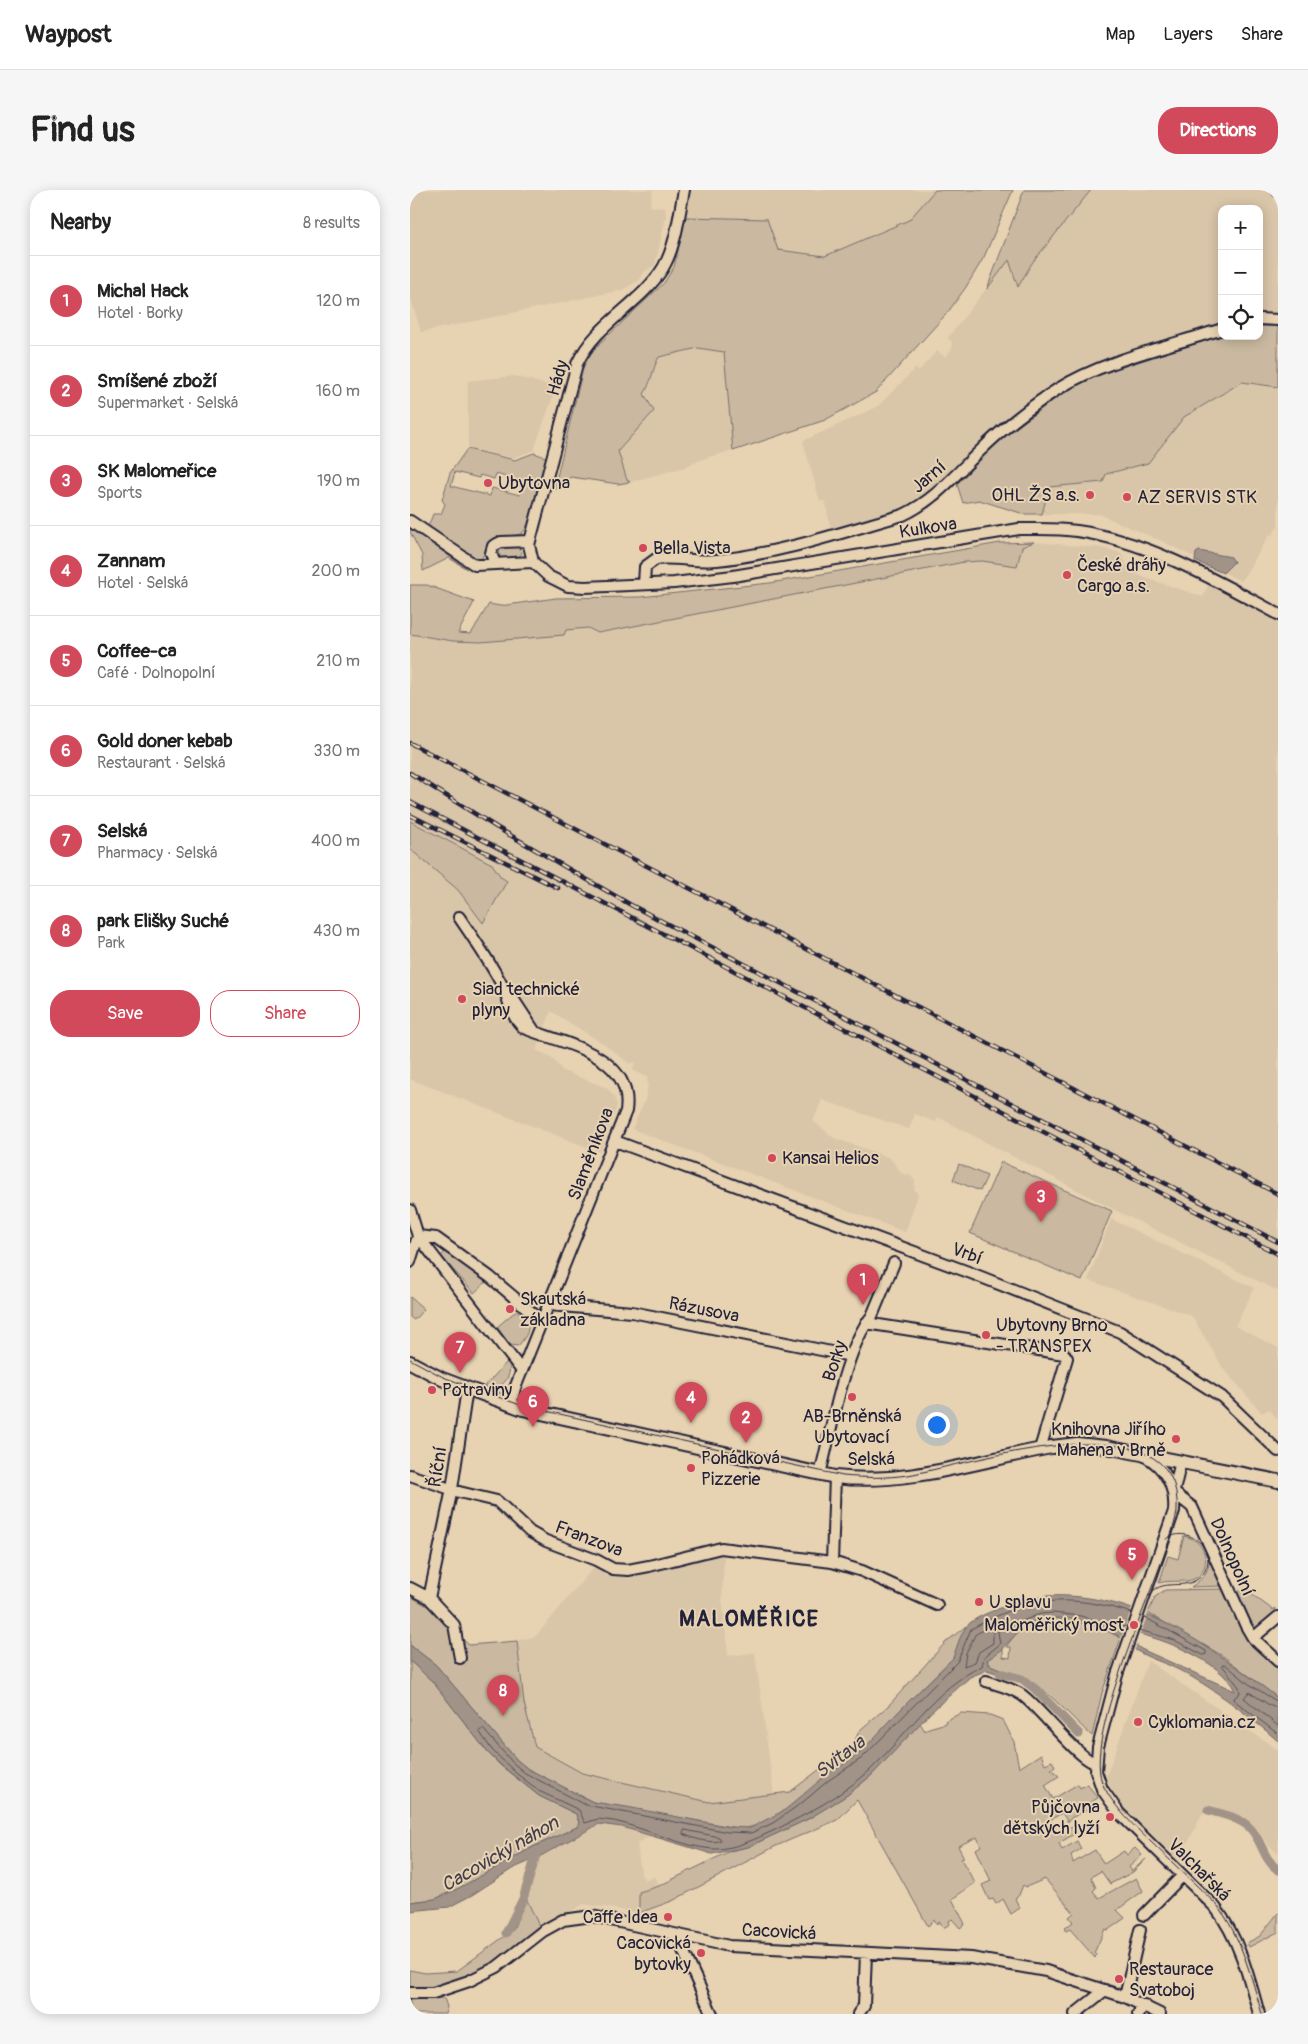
<!DOCTYPE html>
<html lang="en">
<head>
<meta charset="utf-8">
<style>
	:root { --surface:#fff; --page:#f6f6f6; --text:#222; --muted:#767676; --line:#e0e0e0; --accent:#d1495b }
	body { margin:0; font-family:Pangolin,sans-serif; background:var(--page); color:var(--text) }
	.controls { position:absolute; right:15px; top:15px; display:grid; overflow:hidden; border-radius:10px; box-shadow:0 2px 12px #0003 }
	.controls button { width:45px; height:45px; display:grid; place-items:center; padding:0; border:0; border-bottom:1px solid var(--line); background:var(--surface); color:var(--text); font:25px sans-serif }
	.you { position:absolute; left:526px; top:1234px; width:18px; height:18px; margin:-12px; border:4px solid #fff; border-radius:50%; background:#1a73e8; box-shadow:0 0 0 8px #1a73e833 }
	.badge { display:grid; place-items:center; width:32px; height:32px; border-radius:50%; background:var(--accent); color:#fff; font-size:16px; font-weight:700 }
	.pin { position:absolute; translate:-50% -41px; filter:drop-shadow(0 1px 2px #0008) }
	.pin::after { content:''; position:absolute; top:26px; width:18px; height:15px; background:inherit; clip-path:polygon(0 0,100% 0,50% 100%) }
	.list { margin:0; padding:0; list-style:none }
	h2 { display:flex; justify-content:space-between; align-items:center; height:65px; margin:0; padding:0 20px; font-size:21px }
	h2 small { font-size:16px; font-weight:400; color:var(--muted) }
	.list li { display:grid; grid-template-columns:32px 1fr auto; gap:15px; align-items:center; box-sizing:border-box; height:90px; padding:0 20px; border-top:1px solid var(--line) }
	.list b { display:block; font-size:19px; white-space:nowrap }
	.list p { margin:0; font-size:16px; white-space:nowrap; color:var(--muted) }
	.list em { font-size:16px; font-style:normal; color:var(--muted) }
	.actions { display:flex; gap:10px; padding:15px 20px }
	.actions a { flex:1; padding:11px 0; border:1px solid var(--accent); border-radius:20px; text-align:center; font-size:18px; color:var(--accent) }
	.actions .main { background:var(--accent); color:#fff }
	.icon { flex:none; width:28px; height:28px; fill:none; stroke:currentColor; stroke-width:2; stroke-linecap:round; stroke-linejoin:round }
	.map { position:relative; flex:none; width:868px; height:1824px; overflow:hidden; border-radius:20px }
	header { display:flex; align-items:center; gap:30px; box-sizing:border-box; height:70px; padding:0 25px; background:var(--surface); border-bottom:1px solid var(--line) }
	header strong { font-size:24px }
	nav { display:flex; gap:28px; margin-inline-start:auto; font-size:18px }
	.intro { display:flex; align-items:center; justify-content:space-between; box-sizing:border-box; height:120px; padding:0 30px }
	h1 { margin:0; font-size:35px }
	.button { padding:12px 22px; border-radius:20px; background:var(--accent); color:#fff; font-size:18px; font-weight:700 }
	main { display:flex; gap:30px; padding:0 30px }
	aside { flex:1; background:var(--surface); border-radius:20px; box-shadow:0 2px 12px #0003 }
	.map>svg:first-child { display:block }
	.built { fill:#d9c5a8 }
	.green { fill:#cab9a0; stroke:#766e6e; fill-rule:evenodd }
	.water { fill:#a19387; stroke:#6e6669; fill-rule:evenodd }
	.pier { fill:#e7d2b1 }
	.lines { fill:none; stroke-linecap:round; stroke-linejoin:round }
	.shore { stroke:#554f59; stroke-width:1 }
	.canal { stroke:#a19387; stroke-width:9 }
	.minor-casing { stroke:#22223b; stroke-width:14 }
	.major-casing { stroke:#22223b; stroke-width:16 }
	.minor { stroke:#e7d2b1; stroke-width:10 }
	.major { stroke:#e7d2b1; stroke-width:12 }
	.tram { stroke:#22223b; stroke-width:1 }
	.rail-casing { stroke:#22223b; stroke-width:4.5 }
	.rail { stroke:#e7d2b1; stroke-width:2.5; stroke-dasharray:8; stroke-linecap:butt }
	.poi-dot { fill:#d1495b; stroke:#e7d2b1; stroke-width:2 }
	.labels { text-anchor:middle; dominant-baseline:central; stroke-width:4; stroke-linejoin:round; paint-order:stroke }
	.street-label { font-size:18px; fill:#22223b; stroke:#e7d2b1 }
	.poi-label { font-size:18px; fill:#22223b; stroke:#e7d2b1; text-anchor:start }
	.water-label { font-size:19px; font-style:italic; fill:#423e4e; stroke:#e7d2b1 }
	.district-label { font-size:22px; font-weight:bold; letter-spacing:1px; fill:#22223b; stroke:#e7d2b1 }
</style>
</head>
<body>
<header>
<strong>Waypost</strong>
<nav><a>Map</a><a>Layers</a><a>Share</a></nav>
</header>
<div class="intro"><h1>Find us</h1><a class="button">Directions</a></div>
<main>
<aside>
<h2>Nearby<small>8 results</small></h2>
<ul class="list">
<li><span class="badge">1</span><div><b>Michal Hack</b><p>Hotel · Borky</p></div><em>120 m</em></li>
<li><span class="badge">2</span><div><b>Smíšené zboží</b><p>Supermarket · Selská</p></div><em>160 m</em></li>
<li><span class="badge">3</span><div><b>SK Malomeřice</b><p>Sports</p></div><em>190 m</em></li>
<li><span class="badge">4</span><div><b>Zannam</b><p>Hotel · Selská</p></div><em>200 m</em></li>
<li><span class="badge">5</span><div><b>Coffee-ca</b><p>Café · Dolnopolní</p></div><em>210 m</em></li>
<li><span class="badge">6</span><div><b>Gold doner kebab</b><p>Restaurant · Selská</p></div><em>330 m</em></li>
<li><span class="badge">7</span><div><b>Selská</b><p>Pharmacy · Selská</p></div><em>400 m</em></li>
<li><span class="badge">8</span><div><b>park Elišky Suché</b><p>Park</p></div><em>430 m</em></li>
</ul>
<div class="actions"><a class="main">Save</a><a>Share</a></div>
</aside>
<div class="map">
<svg width="868" height="1824" viewBox="0 0 868 1824">
	<rect width="100%" height="100%" fill="#e7d2b1"/>
	<filter id="ink" filterUnits="userSpaceOnUse"><feTurbulence type="fractalNoise" baseFrequency=".02" numOctaves="2"/><feDisplacementMap in="SourceGraphic" scale="10" xChannelSelector="R" yChannelSelector="G"/><feConvolveMatrix kernelMatrix="1 2 1 2 8 2 1 2 1" color-interpolation-filters="sRGB"/></filter>
	<g filter="url(#ink)">
		<path class="built" d="M0,0H243L240,16L255,18L256,26L245,75L234,82L230,90L212,100L11,142L0,105Z
			M281,0H525L499,30L415,66L368,60L276,27Z
			M681,0H861L868,21V126L849,124V19H812V135L668,182L640,201L528,297L494,321L421,339L415,311H410L393,251L467,217L506,178L508,182L527,161L535,167L542,159V152L538,148L599,69L608,96L622,73Z
			M288,158L314,162L323,261L298,267L274,277L220,292L217,290L208,261L244,221L234,204L240,195L242,179L249,167Z
			M104,186L146,197L124,260L102,268L58,258V191Z
			M832,192L868,197V336L862,345L860,344L831,391L756,353L689,324H632L638,297L693,292L696,284L738,273L774,226Z
			M624,352L691,358L711,363L719,380L730,386L793,407L798,395L868,431V1101L705,1020L528,927L526,932L505,924L499,939L412,910L403,931L424,948L480,968L491,983L501,986L505,991L504,999L508,1005L495,1042L222,939L235,911L238,895L237,887L223,880L225,873L221,872L220,874L194,854L141,821L126,860L141,867L153,881L197,898L204,907L207,916L190,962L0,889V659L48,700L73,733L97,690L91,687L82,674L0,631V444L43,451L71,452L154,445L156,440L178,438L188,443L554,372L572,371L607,376L612,357Z
			M701,1029L844,1098L825,1136L868,1158V1230L859,1219L852,1223L813,1178L782,1126L678,1090Z
			M314,1362L312,1409L318,1466L345,1463L364,1605L299,1612L172,1583L125,1557L114,1513L107,1451L126,1446L185,1376L199,1385L253,1376Z
			M738,1471L868,1560V1663L859,1656L843,1634L828,1625L800,1616L792,1624L769,1670L708,1613L696,1587Z
			M189,1634L204,1635L241,1646L227,1653L231,1685L235,1690L245,1687L249,1696L229,1702V1723L174,1714L130,1738L116,1708L130,1667Z"/>
		<path class="green" d="M525,0H603L574,67L556,97L538,122L466,202L415,230L323,261L314,162L288,158L249,167C242,179 242,192 234,204L244,221L208,261L217,290L220,292L208,294L161,287L144,299L174,175L185,158L254,93L264,77L276,27L357,29L368,60L415,66L499,30Z
			M614,0H681L622,73L608,97L599,70L577,99Z
			M849,136H868V197L832,192L774,227L738,273L696,284L693,292L639,297L632,324H614L569,310L553,313L547,294L588,251L669,191L812,145L849,146Z
			M57,259L105,270L124,263L138,268C135,281 122,336 112,343C104,348 91,344 81,349L71,370L63,368L18,337L23,324H31L35,314L32,310L40,283ZM45,282L69,288L70,285L84,289L86,284L114,292L110,305L82,298L80,306L41,296Z
			M0,338L57,379L39,368L13,381L12,365L0,342Z
			M624,352L612,357L607,376L572,371L554,372L188,443L178,438L156,440L154,445L71,452L43,451L0,444V395H17L64,412L48,443L61,444L79,414L90,416L146,408L230,407L360,393L590,353Z
			M108,356L112,363L107,369L90,368L89,359L93,357Z
			M0,631L82,674L91,687L97,691L73,733L48,700L0,659Z
			M591,972L702,1021L672,1091L560,1043Z
			M549,974L577,986L570,1001L543,990Z
			M36,1061L76,1092L64,1103L31,1066Z
			M0,1107L14,1119L4,1130L0,1127Z
			M107,1120C121,1135 122,1140 108,1156L100,1155L87,1137Z
			M97,1172L100,1175C100,1192 90,1200 74,1197Z
			M774,1346C783,1348 791,1353 794,1363C796,1368 796,1373 794,1378C786,1398 764,1388 749,1393L758,1366L768,1369Z
			M799,1362L813,1396L781,1397C794,1388 801,1380 799,1362Z
			M815,1399L868,1475V1508L813,1466L738,1423L745,1407L755,1400Z
			M827,1401H837L863,1420L865,1418L866,1423L843,1441L846,1438L837,1426Z
			M0,1406L19,1417L59,1455L107,1451L114,1513L125,1557L172,1583L299,1612L380,1602L444,1553L449,1541L479,1515L536,1452L556,1436L543,1468L492,1518L456,1558L375,1620L348,1635L333,1639L183,1612L118,1579L107,1570L26,1475L0,1455Z
			M644,1428L687,1436L711,1448L692,1503L682,1546C661,1527 639,1501 614,1487C603,1481 583,1483 577,1470L593,1459V1467L600,1468L601,1457H596C611,1436 617,1431 644,1428Z
			M0,1471L23,1492L78,1563L91,1576L129,1606L166,1624L169,1633L167,1637L123,1657L50,1698L25,1709L0,1712Z
			M551,1523L580,1525L593,1530L604,1552L609,1578L631,1564L635,1574L642,1571L645,1576L641,1579L649,1586L635,1595L643,1609L668,1594L670,1598L677,1594L688,1608L679,1613L681,1618L661,1628L658,1632L652,1623L640,1630L648,1644L662,1636L666,1643L649,1653L652,1660L667,1651L671,1659L661,1665L663,1673L685,1660L694,1674L714,1661L717,1665L725,1658L732,1665L719,1677L722,1681L736,1669L723,1682L700,1694L691,1681L681,1687L686,1698L683,1701L689,1708L726,1688L733,1701L707,1720L715,1728L698,1740L695,1739L684,1763L686,1764L685,1768L660,1739L656,1741L654,1739L663,1732L659,1727L664,1723L635,1689L616,1697L613,1695L609,1705L605,1709L610,1718L601,1724L593,1709L586,1714L583,1709L579,1710L572,1695L581,1691L566,1659L571,1656L567,1647L548,1656L554,1668L551,1669L565,1693L542,1709L555,1734L550,1738L542,1729L539,1731L540,1734L533,1738L530,1732L526,1734L524,1730L518,1736L447,1610L427,1630L366,1656L262,1711L229,1723V1702L249,1696L320,1661L338,1657L398,1629L436,1606L462,1585L510,1533L515,1541L519,1538L536,1533L535,1531Z
			M116,1708L130,1738C113,1749 99,1763 84,1774C59,1792 30,1799 0,1800V1780L15,1783L47,1781L103,1740Z
			M868,1723V1742L839,1757L837,1753L850,1746Z
			M34,1808L37,1817L35,1824H0V1810Z"/>
		<path class="water" d="M789,361L821,367L824,372L813,383L785,371L786,363Z
			M636,1406C727,1401 799,1456 868,1508V1551C838,1525 804,1498 769,1480C756,1473 740,1469 727,1461C718,1456 712,1447 703,1443C683,1432 651,1424 629,1430C605,1437 598,1459 577,1470L578,1474L600,1483L599,1487L577,1480L560,1487L520,1523L462,1585L436,1606L398,1629L338,1657L302,1664L212,1637L189,1634L127,1668L102,1679L62,1705L39,1717L0,1721V1712L25,1709L49,1698L123,1657L167,1637L169,1633L166,1624L129,1606L91,1575L78,1563L23,1492L0,1471V1455L26,1475L107,1570L118,1579L183,1612L217,1617L319,1637L340,1638L375,1620L415,1586L449,1564L492,1518L543,1468C546,1460 549,1447 556,1437C567,1422 618,1409 636,1406ZM712,1441C744,1444 812,1470 825,1501L731,1459L712,1443Z"/>
		<path class="pier" d="M723,1415L739,1421L729,1447L717,1444L727,1453L724,1462L710,1450Z"/>
		<g class="lines">
			<path class="shore" d="M580,1436L583,1438V1453L569,1462L565,1472L554,1476L556,1463L565,1445Z
				M717,1436L706,1438L671,1426L643,1423L630,1424L610,1432H598L591,1436L588,1442L590,1454L574,1467L572,1476C525,1498 495,1547 458,1582C431,1606 397,1624 365,1640C347,1648 324,1660 303,1659C272,1657 236,1638 204,1631L188,1629L175,1633L169,1620L131,1602L107,1584L82,1560L69,1541L73,1539L103,1573L115,1583L176,1615L318,1642L341,1643L363,1633L393,1612L419,1590L452,1568L547,1472L561,1439C619,1407 658,1403 722,1423
				M729,1440L764,1450L793,1465L796,1464V1461L734,1427
				M868,1512L839,1494L815,1474L812,1475L829,1497L830,1503L824,1508L825,1511L868,1544
				M868,1518L861,1516L839,1502L834,1508L868,1536
				M275,1640L309,1647L311,1650C301,1655 283,1648 273,1644Z"/>
			<path class="canal" d="M590,1483L612,1489L624,1498L669,1544
				M798,1620C812,1624 828,1627 839,1637C852,1649 852,1668 868,1680
				M96,1743L113,1709L127,1662"/>
			<defs>
				<path id="minor" d="M274,0C269,25 266,56 253,78C230,115 186,133 167,174L119,355L123,372L138,386L158,396L175,397L264,393L323,386L609,339C628,339 648,338 667,341C738,351 805,390 868,424
					M868,0V1
					M849,129L868,130
					M0,331L65,375L123,372
					M85,374L81,363L83,356L91,352L119,351
					M234,394L235,377L246,369C266,367 286,372 307,370C369,364 432,342 493,325C525,310 546,284 571,260C592,239 623,215 648,199C694,170 760,156 812,139
					M49,727C64,749 81,773 93,797C100,812 100,826 114,838C154,854 224,865 216,921L105,1198L101,1215
					M94,800L102,807L125,842
					M205,951L561,1083L710,1142L812,1207L868,1261
					M0,1020L8,1046L112,1181
					M8,1046L26,1048L80,1087L132,1131
					M0,1072L8,1046
					M139,1115L222,1122L441,1166
					M456,1133L654,1164L657,1168L630,1259
					M735,1266C755,1277 766,1297 764,1321L707,1485L688,1557L686,1581L692,1599L709,1623L805,1717C829,1748 839,1787 849,1824
					M410,1284C421,1243 435,1157 462,1126L484,1073
					M0,1285L49,1302L87,1311L120,1342L136,1351L186,1370L203,1379L218,1380L239,1376L311,1358L422,1372L452,1381L527,1415
					M764,1301L771,1271
					M763,1302L782,1317L836,1436L843,1448L868,1471
					M422,1372L425,1287
					M0,1398L19,1408
					M843,1448L868,1427
					M50,1468L44,1435L19,1408L42,1299L57,1199
					M576,1491C589,1495 602,1498 612,1505C630,1518 671,1572 686,1573
					M734,1725L772,1686
					M273,1747L272,1758L302,1824
					M0,1803H23L59,1791L87,1777L133,1741L153,1730L182,1726L319,1756L561,1768L636,1781L715,1807L750,1824
					M715,1807L730,1740
					M448,1824L454,1816L456,1763
					M665,1824L695,1800
					M728,1824L734,1815"/>
				<path id="major" d="M0,1172L32,1189L113,1219L425,1287C498,1296 570,1270 642,1257L667,1254L696,1257L868,1291"/>
			</defs>
			<use href="#minor" class="minor-casing"/>
			<use href="#major" class="major-casing"/>
			<use href="#minor" class="minor"/>
			<use href="#major" class="major"/>
			<path class="tram" d="M0,1169L33,1187L113,1216L433,1286C455,1288 476,1288 498,1285C557,1275 775,1202 767,1322C756,1381 668,1548 694,1597C705,1618 724,1636 741,1652C763,1673 785,1694 807,1715C831,1746 841,1786 852,1824
				M739,1406C751,1386 775,1402 790,1387C813,1365 780,1332 756,1349"/>
			<defs>
				<path id="rail" d="M0,553L868,1004
					M0,583L86,637L221,715L868,1052
					M0,612L868,1064
					M0,625L148,698"/>
			</defs>
			<use href="#rail" class="rail-casing"/>
			<use href="#rail" class="rail"/>
		</g>
	</g>
	<g class="poi-dot">
		<circle cx="78" cy="293" r="5"/>
		<circle cx="680" cy="305" r="5"/>
		<circle cx="717" cy="307" r="5"/>
		<circle cx="233" cy="358" r="5"/>
		<circle cx="657" cy="385" r="5"/>
		<circle cx="52" cy="809" r="5"/>
		<circle cx="362" cy="968" r="5"/>
		<circle cx="100" cy="1119" r="5"/>
		<circle cx="576" cy="1145" r="5"/>
		<circle cx="22" cy="1200" r="5"/>
		<circle cx="442" cy="1207" r="5"/>
		<circle cx="766" cy="1249" r="5"/>
		<circle cx="281" cy="1278" r="5"/>
		<circle cx="569" cy="1412" r="5"/>
		<circle cx="724" cy="1435" r="5"/>
		<circle cx="728" cy="1532" r="5"/>
		<circle cx="700" cy="1627" r="5"/>
		<circle cx="258" cy="1727" r="5"/>
		<circle cx="291" cy="1763" r="5"/>
		<circle cx="709" cy="1789" r="5"/>
	</g>
	<g class="labels">
		<g class="street-label">
			<text transform="translate(148 188) rotate(-74)">Hády</text>
			<text transform="translate(519 287) rotate(-41)">Jarní</text>
			<text transform="translate(518 338) rotate(-9)">Kulkova</text>
			<text transform="translate(181 964) rotate(-69)">Slaměníkova</text>
			<text transform="translate(557 1064) rotate(21)">Vrbí</text>
			<text transform="translate(294 1120) rotate(11)">Rázusova</text>
			<text transform="translate(425 1171) rotate(-72)">Borky</text>
			<text x="461" y="1269">Selská</text>
			<text transform="translate(28 1277) rotate(-81)">Říční</text>
			<text transform="translate(179 1349) rotate(21)">Franzova</text>
			<text transform="translate(822 1367) rotate(66)">Dolnopolní</text>
			<text transform="translate(789 1680) rotate(45)">Valchařská</text>
			<text transform="translate(369 1742) rotate(3)">Cacovická</text>
		</g>
		<g class="poi-label">
			<text x="88" y="293">Ubytovna</text>
			<text x="670" y="305" text-anchor="end">OHL ŽS a.s.</text>
			<text x="727" y="307">AZ SERVIS STK</text>
			<text x="243" y="358">Bella Vista</text>
			<text x="667" y="375">České dráhy<tspan x="667" dy="21">Cargo a.s.</tspan></text>
			<text x="62" y="799">Siad technické<tspan x="62" dy="21">plyny</tspan></text>
			<text x="372" y="968">Kansai Helios</text>
			<text x="110" y="1109">Skautská<tspan x="110" dy="21">základna</tspan></text>
			<text x="586" y="1135">Ubytovny Brno<tspan x="586" dy="21">- TRANSPEX</tspan></text>
			<text x="32" y="1200">Potraviny</text>
			<text x="442" y="1226" text-anchor="middle">AB-Brněnská<tspan x="442" dy="21">Ubytovací</tspan></text>
			<text x="756" y="1239" text-anchor="end">Knihovna Jiřího<tspan x="756" dy="21">Mahena v Brně</tspan></text>
			<text x="291" y="1268">Pohádková<tspan x="291" dy="21">Pizzerie</tspan></text>
			<text x="579" y="1412">U splavu</text>
			<text x="714" y="1435" text-anchor="end">Maloměřický most</text>
			<text x="738" y="1532">Cyklomania.cz</text>
			<text x="690" y="1617" text-anchor="end">Půjčovna<tspan x="690" dy="21">dětských lyží</tspan></text>
			<text x="248" y="1727" text-anchor="end">Caffe Idea</text>
			<text x="281" y="1753" text-anchor="end">Cacovická<tspan x="281" dy="21">bytovky</tspan></text>
			<text x="719" y="1779">Restaurace<tspan x="719" dy="21">Svatoboj</tspan></text>
		</g>
		<g class="water-label">
			<text transform="translate(430 1567) rotate(-37)">Svitava</text>
			<text transform="translate(90 1664) rotate(-30)">Cacovický náhon</text>
		</g>
		<g class="district-label">
			<text x="339" y="1429">MALOMĚŘICE</text>
		</g>
	</g>
</svg>
<div class="controls">
<button>+</button>
<button>−</button>
<button><svg class="icon" aria-label="locate" viewBox="0 0 24 24"><circle cx="12" cy="12" r="6"/><path d="M12 2v4M12 18v4M2 12h4M18 12h4"/></svg></button>
</div>
<div class="you"></div>
<div class="pin badge" style="left:453px;top:1115px">1</div>
<div class="pin badge" style="left:336px;top:1253px">2</div>
<div class="pin badge" style="left:631px;top:1032px">3</div>
<div class="pin badge" style="left:281px;top:1233px">4</div>
<div class="pin badge" style="left:722px;top:1390px">5</div>
<div class="pin badge" style="left:123px;top:1237px">6</div>
<div class="pin badge" style="left:50px;top:1183px">7</div>
<div class="pin badge" style="left:93px;top:1526px">8</div>
</div>
</main>
</body>
</html>
